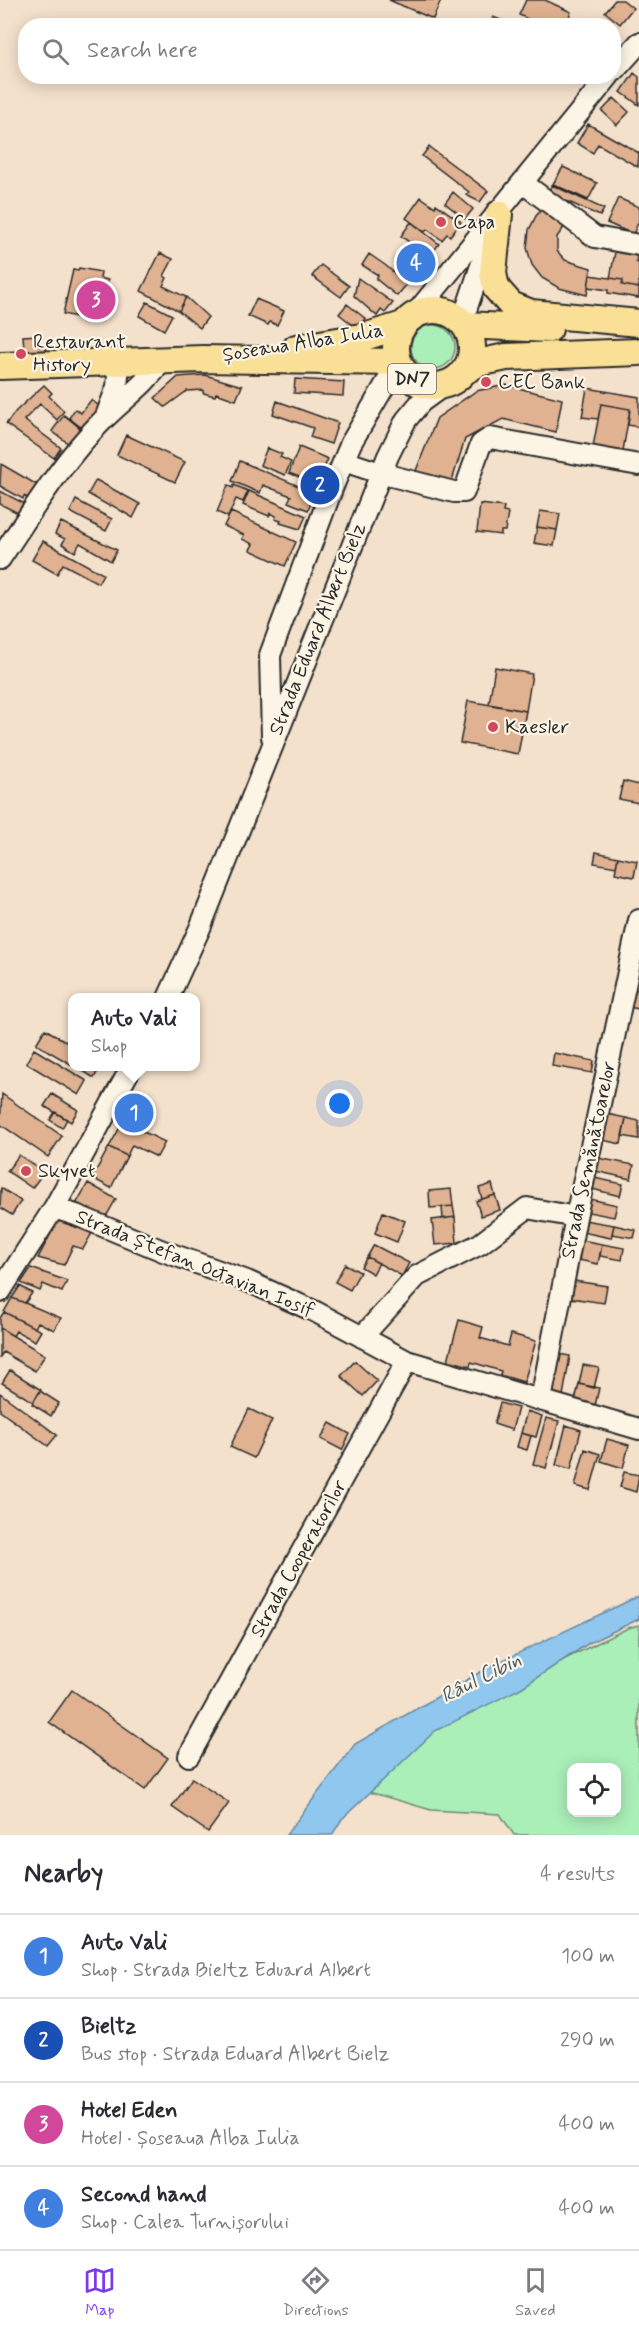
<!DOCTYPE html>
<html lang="en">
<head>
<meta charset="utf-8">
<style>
	:root { --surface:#fff; --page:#f2f2f3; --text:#2b2b33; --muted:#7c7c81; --line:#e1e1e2; --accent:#7c3aed }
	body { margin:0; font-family:Mynerve,sans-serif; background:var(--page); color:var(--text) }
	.controls { position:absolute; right:18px; bottom:18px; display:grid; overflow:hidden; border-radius:12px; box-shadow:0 3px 15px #0003 }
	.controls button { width:54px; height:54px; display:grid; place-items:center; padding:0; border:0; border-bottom:2px solid var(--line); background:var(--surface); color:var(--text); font:30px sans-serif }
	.you { position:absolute; left:340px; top:1104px; width:21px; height:21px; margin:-15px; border:4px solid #fff; border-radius:50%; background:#1a73e8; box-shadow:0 0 0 9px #1a73e833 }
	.badge { display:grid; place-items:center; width:39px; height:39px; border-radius:50%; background:var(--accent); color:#fff; font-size:20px; font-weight:700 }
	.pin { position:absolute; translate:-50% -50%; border:3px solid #fff; box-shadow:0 2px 6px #0006 }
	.popup { position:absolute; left:68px; top:993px; width:132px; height:78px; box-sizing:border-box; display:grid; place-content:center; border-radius:12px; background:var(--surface); filter:drop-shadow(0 2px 4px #0005); font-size:20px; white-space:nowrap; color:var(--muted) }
	.popup b { font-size:22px; color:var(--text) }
	.popup::after { content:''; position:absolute; left:50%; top:100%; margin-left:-12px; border:12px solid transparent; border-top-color:var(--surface) }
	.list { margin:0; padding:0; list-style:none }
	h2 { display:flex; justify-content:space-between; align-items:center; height:78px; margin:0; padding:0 24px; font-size:26px }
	h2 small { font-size:20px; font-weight:400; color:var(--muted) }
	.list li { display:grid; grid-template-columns:39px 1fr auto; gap:18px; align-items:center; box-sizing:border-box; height:84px; padding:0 24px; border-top:2px solid var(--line) }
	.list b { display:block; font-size:22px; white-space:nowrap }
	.list p { margin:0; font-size:20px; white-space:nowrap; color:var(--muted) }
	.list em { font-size:20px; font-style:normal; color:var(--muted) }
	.icon { flex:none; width:33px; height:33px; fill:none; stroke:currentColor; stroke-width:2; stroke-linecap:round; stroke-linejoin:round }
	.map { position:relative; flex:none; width:639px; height:1835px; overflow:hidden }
	.search { position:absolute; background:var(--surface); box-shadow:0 3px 15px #0003; left:18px; right:18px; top:18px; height:66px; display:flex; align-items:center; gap:15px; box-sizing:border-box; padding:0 21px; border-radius:24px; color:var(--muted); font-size:22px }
	.sheet { height:414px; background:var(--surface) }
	nav { display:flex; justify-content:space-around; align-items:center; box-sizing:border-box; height:84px; border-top:2px solid var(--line); background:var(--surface); font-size:16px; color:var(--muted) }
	nav a { display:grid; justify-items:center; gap:3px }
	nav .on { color:var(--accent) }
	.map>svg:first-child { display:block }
	.green { fill:#aaeeb8; stroke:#6a8c72; stroke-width:1.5; fill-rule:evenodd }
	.water { fill:#8fc7ee; stroke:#6789a0; stroke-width:1.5 }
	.building { fill:#e0b291; stroke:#2b2b2b; stroke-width:1.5 }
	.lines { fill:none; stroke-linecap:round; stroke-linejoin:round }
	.minor-casing { stroke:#2b2b2b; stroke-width:24 }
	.major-casing { stroke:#2b2b2b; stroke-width:30 }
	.minor { stroke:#fcf5e5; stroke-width:20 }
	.major { stroke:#fadf96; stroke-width:26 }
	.poi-dot { fill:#d1495b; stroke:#fcf5e5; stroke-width:2 }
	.labels { text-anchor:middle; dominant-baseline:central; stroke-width:4.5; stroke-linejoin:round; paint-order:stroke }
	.shield { fill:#fcf5e5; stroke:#6a6863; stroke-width:1.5 }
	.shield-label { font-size:18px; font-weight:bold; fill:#2b2b2b }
	.poi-label { font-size:20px; fill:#2b2b2b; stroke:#fcf5e5; text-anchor:start }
	.street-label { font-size:20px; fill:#2b2b2b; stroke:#fcf5e5 }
	.water-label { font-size:21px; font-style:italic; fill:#495a66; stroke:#fcf5e5 }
</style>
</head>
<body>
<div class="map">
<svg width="639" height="1835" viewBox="0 0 639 1835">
	<rect width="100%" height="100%" fill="#f4e1cc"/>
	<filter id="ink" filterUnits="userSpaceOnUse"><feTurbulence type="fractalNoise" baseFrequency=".0167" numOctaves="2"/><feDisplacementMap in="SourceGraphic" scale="12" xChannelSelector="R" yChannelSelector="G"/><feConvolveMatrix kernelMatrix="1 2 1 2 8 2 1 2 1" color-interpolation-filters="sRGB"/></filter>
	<g filter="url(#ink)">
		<path class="green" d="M411 347a22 22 0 1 1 44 0a22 22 0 1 1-44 0Z
			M639,1625V1835H514L500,1814L431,1810L362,1790L445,1709L567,1658L628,1628ZM572,1768H616V1812H572Z"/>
		<path class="water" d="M639,1596V1619L589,1643L521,1688L435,1731L342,1819L332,1835H286L355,1744L491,1666Z"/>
		<path class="building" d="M389,0H441L433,19Z
			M526,0H545L571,12L565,26H542L519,15Z
			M615,0H623L633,8L620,24L605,12Z
			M493,17L510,24L509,26H489Z
			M634,73L639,77V105L621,92Z
			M614,98L629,112L617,125L602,111Z
			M588,124L639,153L638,167L598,144L593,153L577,143Z
			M429,147L488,191L480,202L466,195L469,192L422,156Z
			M563,167L597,183L588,200L553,184Z
			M552,185L604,209L600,216L548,193Z
			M453,192L473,209L465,219L445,203Z
			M421,197L435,207L436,204L461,222L450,236L447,234L442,240L427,229L425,232L406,218Z
			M618,198L639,207V221L633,234L607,223Z
			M546,204L567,223L557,237V251L565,260L591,268L587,295L559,288L542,278L532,265L527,248L529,230L536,216Z
			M411,222L439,244L429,257L401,236Z
			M406,245L425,260L413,275L394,260Z
			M615,252L637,256L636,262L639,263V288L622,285L623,280L610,278Z
			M160,253L173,259L164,276L167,278L163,286L186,297L179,311L141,291Z
			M369,254L385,265L407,284L397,296L376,279L378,275L362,265Z
			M321,265L349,286L341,297L312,276Z
			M79,268L101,272L100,278L108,280L99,322L63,314L73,270L78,271Z
			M590,275L623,280L622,285L639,288V298L608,293V290L588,287Z
			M358,278L393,303L385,313L381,310L377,316L354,296Z
			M186,297L208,317L200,328L179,311Z
			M256,299L284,311L277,325L270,322L268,325L248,316Z
			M147,302L172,315L164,330L139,316Z
			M347,304L366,319L358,329L339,314Z
			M38,335L39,346H46L47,357L25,359L23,336Z
			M205,375L242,386L236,400L216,393L215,396L203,393V390L187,391L165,407L155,398L178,377Z
			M295,379L344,382L343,396L294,393Z
			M44,385L52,393L49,396L64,411L57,420L40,404L24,420L61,448L54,458L6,424L16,411Z
			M506,385L562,399L556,432L503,419L465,439L451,484L415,473L437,418L476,391Z
			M587,388L639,397V427L628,425L630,409L601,404L598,419L582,417Z
			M91,400L102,408L86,431L69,418L75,409L81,413Z
			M277,401L338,423L331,444L310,437L313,428L273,414Z
			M601,404L630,409L622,457L592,452Z
			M64,415L85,432L73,447L52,431Z
			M126,435L185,462L175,482L117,455Z
			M299,447L328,459L317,484L289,473Z
			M267,448L282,454L280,457L291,462L285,475L260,465Z
			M240,461L315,493L308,510L288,502L291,496L263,485L260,493L232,481Z
			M1,464L39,486L31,500L24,496L23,499L0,486Z
			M96,480L140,504L133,518L110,504L109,506L88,494Z
			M228,485L233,488L234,485L248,491L243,502L236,499L228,517L217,512Z
			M0,491L23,503L18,513L0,504Z
			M249,491L306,516L300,529L280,523L281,521L275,519L276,516L270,513L269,516L243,505Z
			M76,500L112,519L106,531L70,512Z
			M480,504L504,507L503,512L508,513L505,531H501V535L477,532Z
			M540,511L560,514L557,530L537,527Z
			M231,512L296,542L285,566L250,550L253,544L242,539L244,535L224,526Z
			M61,522L117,550L111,561L80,543L75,552L62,544L65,539L55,534Z
			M537,527L557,530L554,546L534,543Z
			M43,541L103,574L98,583L63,564L57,574L32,560Z
			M495,667L532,674L526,711L489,704Z
			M468,701L526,711L518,754L460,743Z
			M623,781L639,785V803L619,799Z
			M596,852L618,857L616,867L594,863Z
			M618,857L637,861L634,877L615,873Z
			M631,989L639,990V1009L628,1007Z
			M45,1029L72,1045V1065L36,1044Z
			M34,1049L87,1081L79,1095L26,1063Z
			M554,1053L594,1061L592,1073L552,1066Z
			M75,1066H101L94,1078Z
			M2,1094L62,1136L48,1157L0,1124Z
			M52,1094L78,1110L71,1122L44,1106Z
			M55,1112L67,1119L62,1128L50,1120Z
			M607,1114L626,1118L621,1144L602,1140Z
			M626,1118L639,1121V1139L622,1136Z
			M123,1122L165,1142L157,1157L132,1145L127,1156L109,1147Z
			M109,1147L127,1156L111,1188L92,1178Z
			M19,1155L44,1172L32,1188L7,1171Z
			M598,1158L634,1165L631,1179L595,1171Z
			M594,1178L623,1184L620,1196L592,1189Z
			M88,1183L116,1199L104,1220L75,1206Z
			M492,1184L495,1195L482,1199L479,1188Z
			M1,1188L21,1201L12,1215L0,1208Z
			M451,1189L453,1206L430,1208L429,1191Z
			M495,1195L500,1210L481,1216L476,1201Z
			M590,1199L617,1205L614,1217L588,1212Z
			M453,1206L455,1217L443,1219L442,1207Z
			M383,1212L405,1221L397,1242L375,1233Z
			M455,1217L457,1243L435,1245L432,1220Z
			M58,1220L92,1233L83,1249L73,1246L64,1265L38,1258Z
			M584,1220L614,1225L611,1238L582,1232Z
			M614,1225L636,1230L634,1238L612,1234Z
			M582,1240L602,1244L598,1264L578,1260Z
			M602,1244L624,1248L622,1260L600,1256Z
			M374,1245L409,1263L402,1276L367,1257Z
			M367,1257L379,1263L373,1274L361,1267Z
			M345,1264L360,1272L350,1290L335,1282Z
			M31,1268L67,1281L62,1292L43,1284L40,1291L21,1283Z
			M574,1281L607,1286L604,1303L571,1298Z
			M20,1286L32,1293L25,1303L12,1298Z
			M12,1298L25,1303L61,1318L54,1330L38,1322L35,1328L4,1312Z
			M4,1312L41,1331L35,1341L16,1331L13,1336L0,1328V1318Z
			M459,1320L483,1327L480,1338L508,1346L511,1334L536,1341L524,1382L500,1375L501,1371L471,1362L470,1366L448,1360Z
			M0,1328L45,1355L35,1371L3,1352L0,1357Z
			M559,1354L570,1356L563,1396L552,1394Z
			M355,1361L377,1381L363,1396L341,1376Z
			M583,1365L599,1368L594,1388L579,1384Z
			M10,1370L41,1390L33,1402L2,1383Z
			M579,1384L599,1388L594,1410L574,1405Z
			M40,1391L59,1403L51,1416L32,1404Z
			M0,1393L57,1435L48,1446L0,1411Z
			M500,1403L518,1408L512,1430L494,1424Z
			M249,1409L272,1420L254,1458L230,1447Z
			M527,1411L542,1416L536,1437L521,1433Z
			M546,1418L559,1421L546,1468L533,1464Z
			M330,1423L350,1434L342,1450L321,1439Z
			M566,1425L581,1430L571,1469L556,1465Z
			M521,1433L531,1436L527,1450L517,1447Z
			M607,1439L629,1445L623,1468L601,1461Z
			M585,1449L600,1454L590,1490L575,1486Z
			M624,1472L639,1475L636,1492L620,1487Z
			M72,1690L168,1758L145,1790L49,1722Z
			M192,1778L229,1803L208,1832L172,1807Z"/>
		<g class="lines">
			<defs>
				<path id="minor" d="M614,71L639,43
					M523,183L595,237L639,245
					M416,313L609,76
					M462,322L489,242
					M106,416L117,387L119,363
					M344,461L380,473L454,492H464L481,444L490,438L639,465
					M0,559C32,511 63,460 104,419C124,399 145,385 162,361
					M272,737L270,655L332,489L351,443L398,363
					M168,998L200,928L388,456L406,420L421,402L446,384
					M54,1208L76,1215L163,1251L247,1281L316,1312L407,1361L639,1429
					M0,1292L54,1208L132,1066
					M362,1337L417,1276L480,1244L527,1208L576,1217
					M541,1400L576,1217L639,920
					M189,1756L407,1361"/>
				<path id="major" d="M499,214L493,273L496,288L511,305L531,313L639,323
					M396 348a38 38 0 1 1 76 0a38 38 0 1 1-76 0Z
					M465,325L549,329
					M296,348L367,336L403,325
					M0,366L203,359L398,362
					M463,372L478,363L506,357L639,352"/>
			</defs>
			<use href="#minor" class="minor-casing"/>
			<use href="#major" class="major-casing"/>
			<use href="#minor" class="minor"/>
			<use href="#major" class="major"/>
		</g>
	</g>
	<g class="poi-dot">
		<circle cx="441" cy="222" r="6"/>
		<circle cx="21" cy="354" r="6"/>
		<circle cx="486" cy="382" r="6"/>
		<circle cx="493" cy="727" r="6"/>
		<circle cx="26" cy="1171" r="6"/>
	</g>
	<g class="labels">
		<rect class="shield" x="388" y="364" width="48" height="30" rx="4.5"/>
		<g class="shield-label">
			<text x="412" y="379">DN7</text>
		</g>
		<g class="poi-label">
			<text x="453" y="222">Capa</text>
			<text x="33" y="342">Restaurant<tspan x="33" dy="23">History</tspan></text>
			<text x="498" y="382">CEC Bank</text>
			<text x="505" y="727">Kaesler</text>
			<text x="38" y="1171">Skyvet</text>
		</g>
		<g class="street-label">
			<text transform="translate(303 343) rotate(-9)">Șoseaua Alba Iulia</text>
			<text transform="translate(318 629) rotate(-68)">Strada Eduard Albert Bielz</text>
			<text transform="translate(589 1160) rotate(-78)">Strada Semănătoarelor</text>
			<text transform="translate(195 1264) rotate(22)">Strada Ștefan Octavian Iosif</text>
			<text transform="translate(299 1559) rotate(-61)">Strada Cooperatorilor</text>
		</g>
		<g class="water-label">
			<text transform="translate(481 1678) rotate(-27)">Râul Cibin</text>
		</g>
	</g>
</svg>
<div class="controls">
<button><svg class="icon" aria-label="locate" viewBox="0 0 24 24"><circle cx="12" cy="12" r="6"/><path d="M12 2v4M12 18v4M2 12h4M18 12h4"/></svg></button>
</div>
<div class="you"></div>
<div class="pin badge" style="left:134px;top:1113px;background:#3f7fe0">1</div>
<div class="popup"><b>Auto Vali</b>Shop</div>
<div class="pin badge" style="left:320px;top:485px;background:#1a4fb4">2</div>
<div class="pin badge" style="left:96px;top:300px;background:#d1479c">3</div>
<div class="pin badge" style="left:416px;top:263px;background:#3f7fe0">4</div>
<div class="search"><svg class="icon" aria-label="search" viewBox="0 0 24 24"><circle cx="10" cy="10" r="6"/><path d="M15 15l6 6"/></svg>Search here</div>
</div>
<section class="sheet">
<h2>Nearby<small>4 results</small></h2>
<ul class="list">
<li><span class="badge" style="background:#3f7fe0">1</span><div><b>Auto Vali</b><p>Shop · Strada Bieltz Eduard Albert</p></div><em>100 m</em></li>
<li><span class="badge" style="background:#1a4fb4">2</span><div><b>Bieltz</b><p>Bus stop · Strada Eduard Albert Bielz</p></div><em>290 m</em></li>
<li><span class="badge" style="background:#d1479c">3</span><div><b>Hotel Eden</b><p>Hotel · Șoseaua Alba Iulia</p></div><em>400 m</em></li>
<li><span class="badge" style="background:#3f7fe0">4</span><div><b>Second hand</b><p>Shop · Calea Turnișorului</p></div><em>400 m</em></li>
</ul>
</section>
<nav>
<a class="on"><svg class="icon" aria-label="map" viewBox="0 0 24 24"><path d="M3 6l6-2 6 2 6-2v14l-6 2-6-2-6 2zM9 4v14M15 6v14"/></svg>Map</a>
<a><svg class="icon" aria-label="directions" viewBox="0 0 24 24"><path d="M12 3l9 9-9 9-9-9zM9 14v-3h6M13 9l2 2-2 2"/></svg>Directions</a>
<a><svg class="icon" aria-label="saved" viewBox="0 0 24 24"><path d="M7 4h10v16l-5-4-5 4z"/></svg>Saved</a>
</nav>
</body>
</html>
